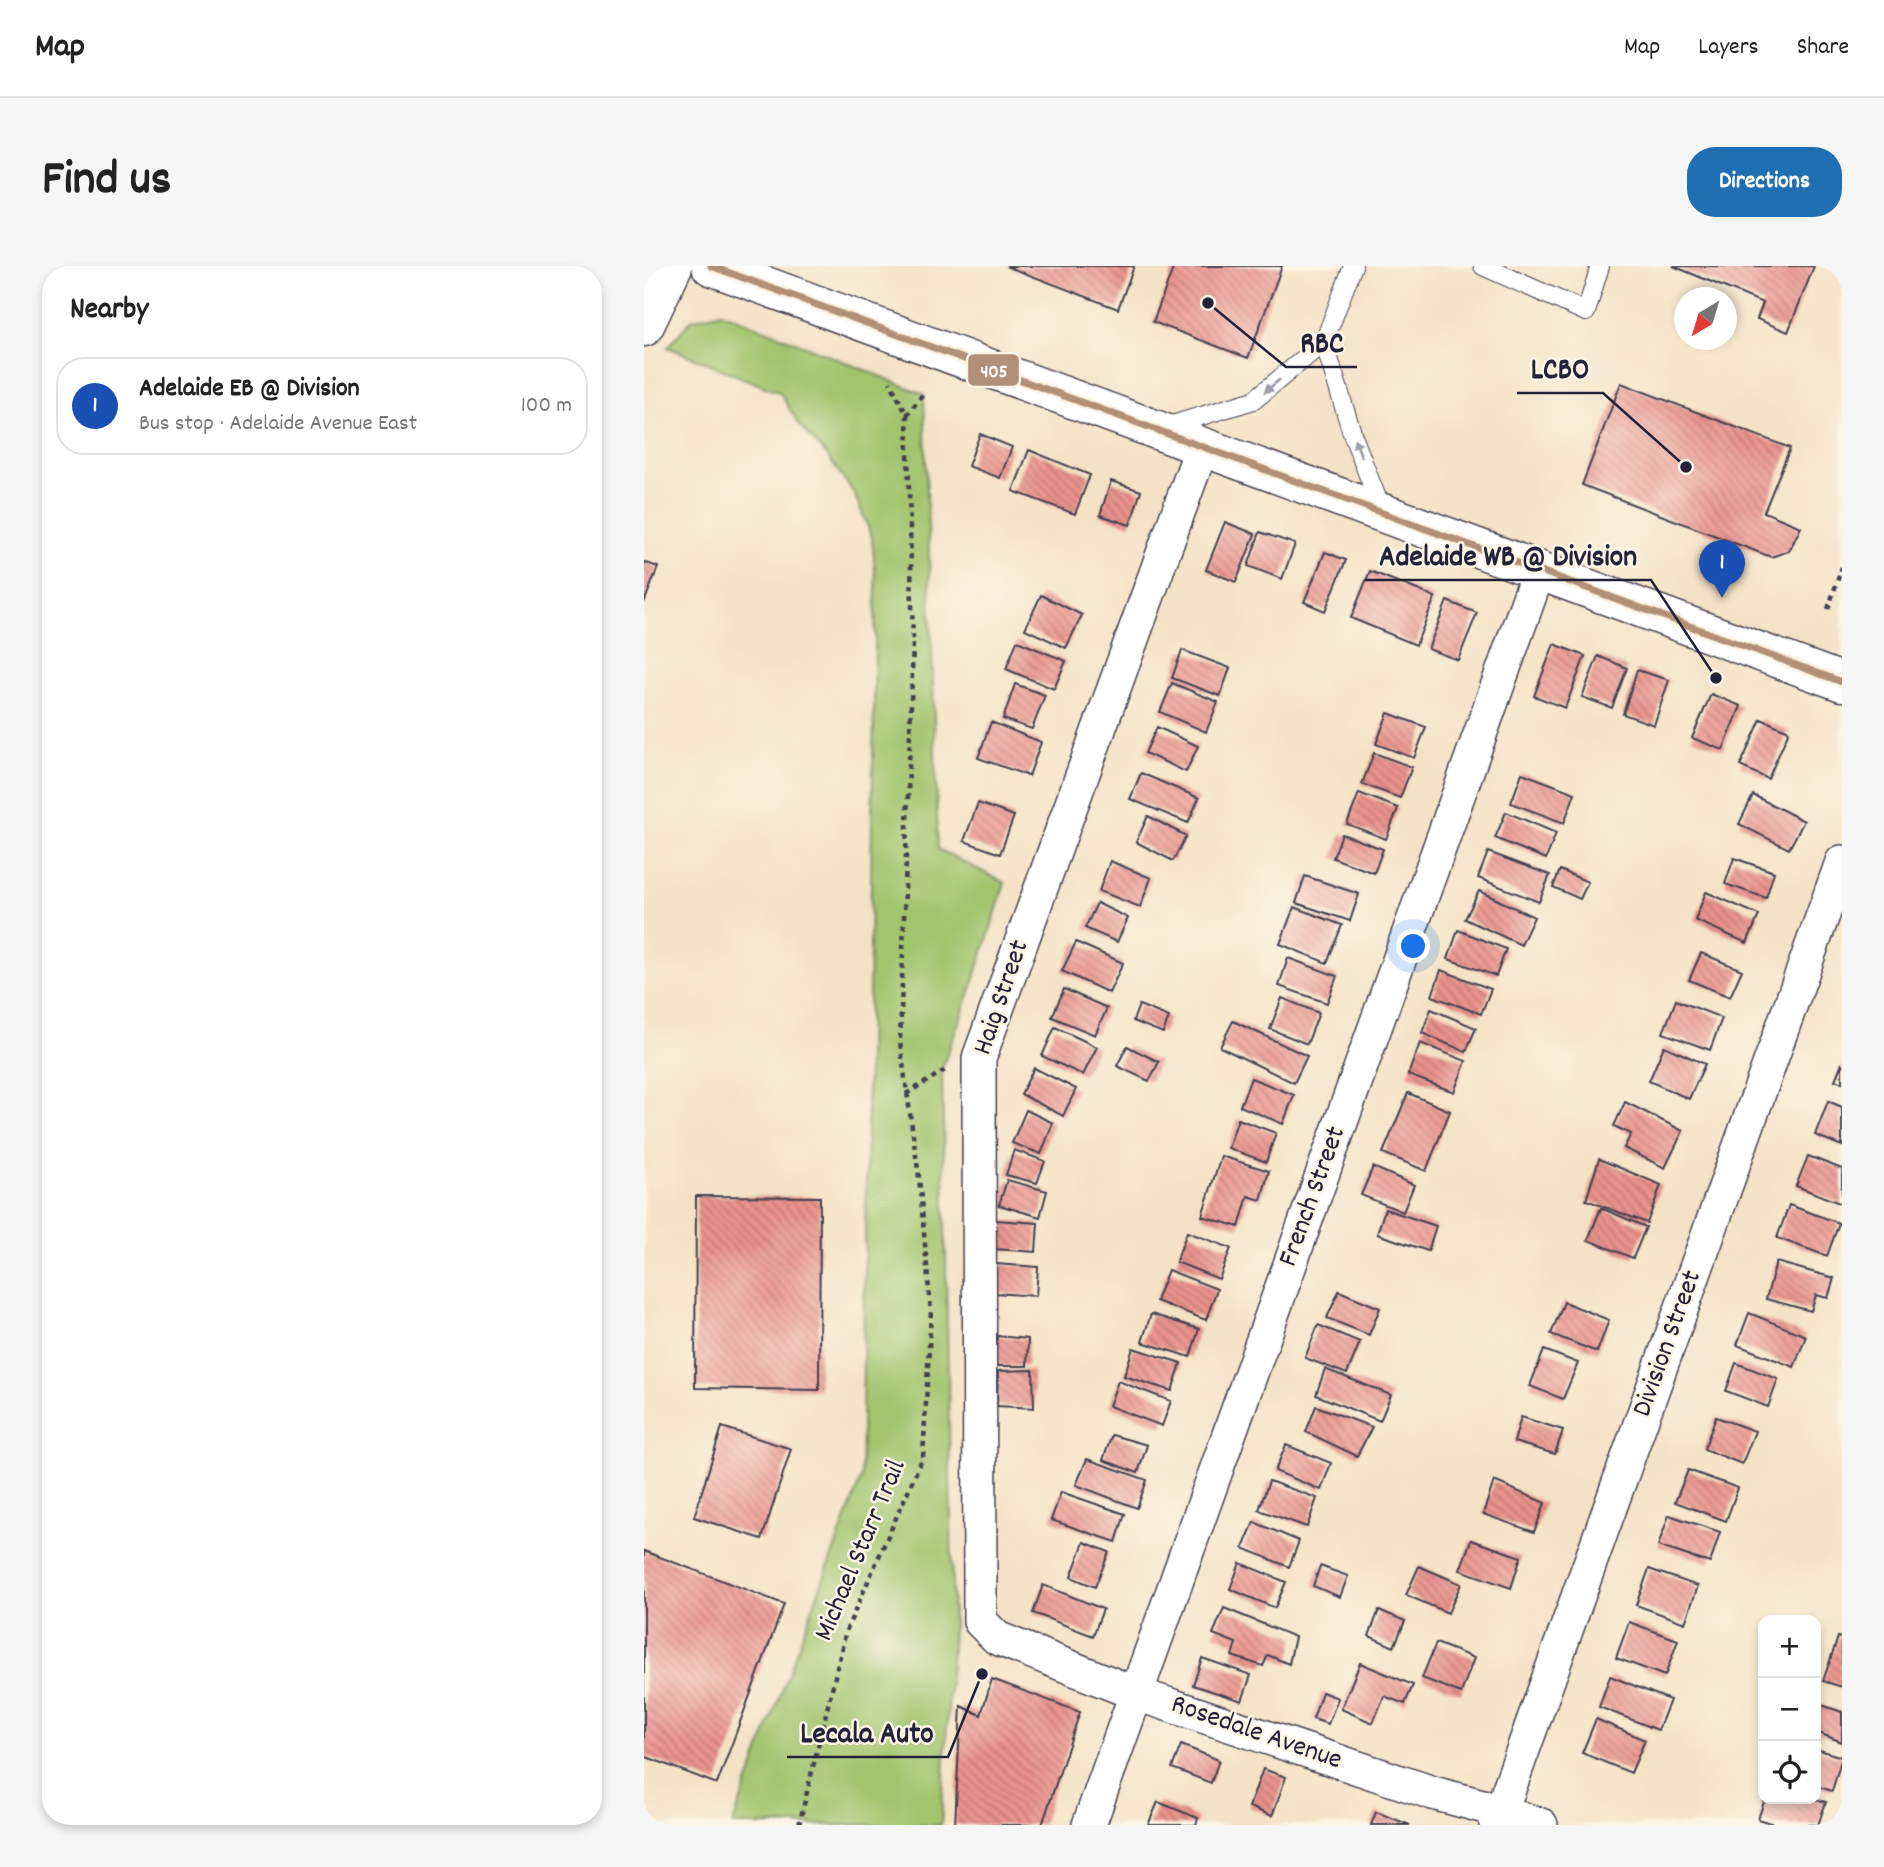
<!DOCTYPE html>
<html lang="en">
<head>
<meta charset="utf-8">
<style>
	:root { --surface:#fff; --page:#f6f6f6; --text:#222; --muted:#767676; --line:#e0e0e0; --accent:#1f6fb2 }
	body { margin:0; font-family:Dekko,sans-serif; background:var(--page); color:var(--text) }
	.controls { position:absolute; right:21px; bottom:21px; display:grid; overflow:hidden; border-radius:14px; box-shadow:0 4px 10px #0003 }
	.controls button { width:63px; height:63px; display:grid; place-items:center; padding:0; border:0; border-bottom:2px solid var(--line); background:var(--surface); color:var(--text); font:35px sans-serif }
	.compass { position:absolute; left:1030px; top:21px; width:63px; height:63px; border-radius:50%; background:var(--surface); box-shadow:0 4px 10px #0003; rotate:218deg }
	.you { position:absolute; left:770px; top:681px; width:24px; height:24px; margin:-18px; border:5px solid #fff; border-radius:50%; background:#1a73e8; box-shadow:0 0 0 10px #1a73e833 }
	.badge { display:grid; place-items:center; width:46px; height:46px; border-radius:50%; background:var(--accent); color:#fff; font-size:23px; font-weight:700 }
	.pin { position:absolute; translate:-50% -58px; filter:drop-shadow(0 2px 4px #0008) }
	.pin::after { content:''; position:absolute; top:37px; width:24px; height:21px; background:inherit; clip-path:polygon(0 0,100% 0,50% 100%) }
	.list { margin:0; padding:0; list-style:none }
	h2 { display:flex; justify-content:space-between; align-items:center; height:91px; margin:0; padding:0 28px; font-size:30px }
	h2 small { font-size:23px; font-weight:400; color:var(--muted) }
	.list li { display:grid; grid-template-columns:46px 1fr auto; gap:21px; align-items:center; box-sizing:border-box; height:98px; margin:0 14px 14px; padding:0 14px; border:2px solid var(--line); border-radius:28px }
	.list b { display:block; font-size:26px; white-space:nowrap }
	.list p { margin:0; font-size:23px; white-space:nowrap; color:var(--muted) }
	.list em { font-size:23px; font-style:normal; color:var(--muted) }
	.icon { flex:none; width:38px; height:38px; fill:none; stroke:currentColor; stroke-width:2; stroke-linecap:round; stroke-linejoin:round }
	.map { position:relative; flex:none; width:1198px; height:1559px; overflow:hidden; border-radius:28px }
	header { display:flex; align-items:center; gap:42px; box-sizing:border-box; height:98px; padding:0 35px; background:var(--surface); border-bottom:2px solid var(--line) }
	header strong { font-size:33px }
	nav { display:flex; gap:38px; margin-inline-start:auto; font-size:24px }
	.intro { display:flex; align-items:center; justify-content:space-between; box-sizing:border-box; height:168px; padding:0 42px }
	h1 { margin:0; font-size:49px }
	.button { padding:18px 32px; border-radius:28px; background:var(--accent); color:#fff; font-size:24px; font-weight:700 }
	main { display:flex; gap:42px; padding:0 42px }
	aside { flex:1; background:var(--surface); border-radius:28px; box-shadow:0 4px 10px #0003 }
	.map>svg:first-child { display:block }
	.park { fill:#a1c46d; stroke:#627354; stroke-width:2 }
	.building { fill:url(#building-back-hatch) }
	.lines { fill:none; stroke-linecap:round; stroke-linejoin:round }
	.lane-casing { stroke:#423f50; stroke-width:20 }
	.street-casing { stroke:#423f50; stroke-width:36 }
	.secondary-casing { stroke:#423f50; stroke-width:41 }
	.path { stroke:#423f50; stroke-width:4.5; stroke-dasharray:5 5; stroke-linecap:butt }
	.lane { stroke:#fff; stroke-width:18 }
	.street { stroke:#fff; stroke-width:33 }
	.secondary { stroke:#fff; stroke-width:38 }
	.bus-1-casing { stroke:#fcf5e5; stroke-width:12 }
	.bus-1 { stroke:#b29078; stroke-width:7 }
	.oneway { fill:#9c9ca7 }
	.labels { text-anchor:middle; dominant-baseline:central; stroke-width:5; stroke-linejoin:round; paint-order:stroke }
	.street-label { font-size:28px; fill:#22223b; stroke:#fcf5e5 }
	.leader { fill:none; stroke:#22223b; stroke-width:2.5 }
	.callout-dot { fill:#22223b; stroke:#fcf5e5; stroke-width:2.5 }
	.callout-label { font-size:30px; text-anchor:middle; font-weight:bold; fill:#22223b; stroke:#fcf5e5; stroke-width:5; stroke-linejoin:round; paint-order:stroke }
	.line-badge { stroke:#fcf5e5; stroke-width:2.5 }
	.badge-label { font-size:19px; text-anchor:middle; font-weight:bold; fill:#fff }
</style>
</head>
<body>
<header>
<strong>Map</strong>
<nav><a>Map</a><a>Layers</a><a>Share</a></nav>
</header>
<div class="intro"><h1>Find us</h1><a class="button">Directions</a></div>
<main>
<aside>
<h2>Nearby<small></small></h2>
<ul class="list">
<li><span class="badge" style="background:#1a4fb4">1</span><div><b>Adelaide EB @ Division</b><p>Bus stop · Adelaide Avenue East</p></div><em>100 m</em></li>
</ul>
</aside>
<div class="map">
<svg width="1198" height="1559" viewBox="0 0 1198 1559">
	<defs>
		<pattern id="building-back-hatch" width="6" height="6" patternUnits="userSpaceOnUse" patternTransform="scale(1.75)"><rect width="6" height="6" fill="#ea928d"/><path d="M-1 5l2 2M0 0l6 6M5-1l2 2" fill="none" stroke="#bd7774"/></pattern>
	</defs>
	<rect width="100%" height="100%" fill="#fcf5e5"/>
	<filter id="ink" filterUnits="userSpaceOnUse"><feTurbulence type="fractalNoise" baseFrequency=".0143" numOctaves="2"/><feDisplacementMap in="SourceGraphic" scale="14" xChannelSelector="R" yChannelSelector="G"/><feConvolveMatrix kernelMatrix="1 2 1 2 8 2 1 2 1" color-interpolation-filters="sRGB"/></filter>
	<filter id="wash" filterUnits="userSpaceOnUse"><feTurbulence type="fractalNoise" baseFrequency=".00686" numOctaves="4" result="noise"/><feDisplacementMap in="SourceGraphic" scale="28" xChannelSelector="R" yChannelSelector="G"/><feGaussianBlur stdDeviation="1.57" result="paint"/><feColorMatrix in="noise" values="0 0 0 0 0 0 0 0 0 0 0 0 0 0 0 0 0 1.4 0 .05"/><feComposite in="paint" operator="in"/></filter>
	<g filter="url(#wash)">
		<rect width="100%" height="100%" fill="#f4e2c6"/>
		<path class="park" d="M77,46L280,128L294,583L361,617L330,715L298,802L309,1363L297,1559H88L217,1212L232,318L228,271L210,227L181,187L156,160L136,127L24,81L47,54Z"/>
		<g id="blocks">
			<path class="building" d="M362,0H490L474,43Z
				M530,0H638L604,92L509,56Z
				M1029,0H1170L1144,66L1113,53L1119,37Z
				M977,117L1146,182L1120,246L1157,261L1145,285L1127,291L938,219Z
				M336,168L368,181L356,212L324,200Z
				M385,184L446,209L431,248L369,225Z
				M467,215L497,225L486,259L456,249Z
				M581,256L611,268L592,316L562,304Z
				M616,266L651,278L638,313L604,300Z
				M681,286L702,294L681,345L660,336Z
				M0,296L14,301L0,337Z
				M726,305L791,331L772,379L707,352Z
				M397,329L438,349L422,382L381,363Z
				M803,335L833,347L814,394L784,383Z
				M373,375L422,395L410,423L362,403Z
				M910,378L941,390L921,442L890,430Z
				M538,384L586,402L576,430L528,412Z
				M954,390L983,402L968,442L938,431Z
				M993,404L1025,414L1010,459L979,448Z
				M528,417L574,436L562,466L516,446Z
				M371,418L401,429L388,463L359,453Z
				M1067,428L1097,440L1079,484L1048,472Z
				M744,447L782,461L770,492L732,478Z
				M1117,453L1145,465L1124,513L1096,500Z
				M347,456L397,476L385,510L334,492Z
				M513,461L554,480L542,506L501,487Z
				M730,487L768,501L756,532L718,518Z
				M497,507L555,532L544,557L486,533Z
				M878,507L931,527L920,557L867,537Z
				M715,527L754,542L742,573L703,558Z
				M1109,529L1160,555L1145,583L1095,558Z
				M334,537L370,550L356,588L320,575Z
				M862,546L912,567L902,593L851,572Z
				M504,550L542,570L529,595L492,576Z
				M698,568L739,583L730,607L689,592Z
				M844,586L906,609L895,636L834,612Z
				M1090,592L1130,606L1122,632L1081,618Z
				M466,595L507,612L496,641L455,625Z
				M916,604L944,616L936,633L909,621Z
				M661,610L715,628L706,655L652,637Z
				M835,625L890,651L877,679L821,653Z
				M1062,626L1115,649L1103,677L1051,654Z
				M453,637L484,652L473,676L441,662Z
				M650,641L698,659L683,697L636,678Z
				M814,664L862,683L852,710L804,693Z
				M432,676L479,697L465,727L418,705Z
				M1057,687L1098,704L1086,731L1045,714Z
				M644,692L693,710L683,737L635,720Z
				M797,704L847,723L837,748L788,730Z
				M420,723L463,742L451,769L408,751Z
				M638,732L675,747L663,778L626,763Z
				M1032,734L1078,752L1066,784L1019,767Z
				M495,739L525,751L519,767L489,755Z
				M787,743L832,762L822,786L778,767Z
				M589,755L663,790L650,817L576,781Z
				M411,761L453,781L439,809L398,790Z
				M776,777L822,795L810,826L764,809Z
				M483,780L515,796L505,815L473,800Z
				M1020,780L1061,798L1045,833L1005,815Z
				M1198,797V817L1191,814Z
				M390,802L432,823L419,850L377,828Z
				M607,812L650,829L639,858L596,840Z
				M764,827L806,845L782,905L739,887Z
				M1184,835L1198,841V880L1171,869Z
				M981,836L1039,865L1021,902L980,882L987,868L970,860Z
				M382,844L409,857L397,888L368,877Z
				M594,853L632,867L622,896L584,882Z
				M370,884L401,895L393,917L362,909Z
				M577,890L625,905L617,934L604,930L595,961L558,950Z
				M1164,890L1198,903V938L1152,920Z
				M955,893L1017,919L1003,957L942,934Z
				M729,901L770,919L759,946L717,929Z
				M363,914L403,925L396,951L355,939Z
				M52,930L176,931L175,1124L51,1122Z
				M1145,939L1195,957L1183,990L1133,972Z
				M957,942L1002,961L989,992L944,974Z
				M741,943L792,960L784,985L733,968Z
				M352,954L394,957L392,986L350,983Z
				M543,966L587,982L575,1013L532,996Z
				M1132,996L1190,1012L1184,1032L1172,1029L1167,1045L1122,1033Z
				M352,998L394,1001L392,1030L350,1027Z
				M524,1004L573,1023L562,1054L512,1035Z
				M695,1025L736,1042L725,1069L683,1052Z
				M920,1036L965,1054L953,1086L907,1068Z
				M1105,1047L1162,1070L1150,1101L1093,1079Z
				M507,1048L555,1063L546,1091L498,1076Z
				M674,1059L716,1076L703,1108L661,1092Z
				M353,1070L384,1073L383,1100H351Z
				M489,1082L537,1097L528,1125L480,1110Z
				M900,1084L934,1097L919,1133L886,1120Z
				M1092,1097L1134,1113L1124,1141L1082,1125Z
				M681,1103L747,1129L736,1155L672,1129Z
				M389,1104L390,1142L353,1140L354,1105Z
				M474,1115L527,1135L518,1160L465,1140Z
				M672,1140L728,1161L713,1190L662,1166Z
				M877,1151L919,1164L911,1188L870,1176Z
				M1072,1151L1111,1165L1098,1198L1060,1183Z
				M78,1161L147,1183L118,1273L50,1251Z
				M468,1169L503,1179L494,1207L459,1194Z
				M642,1179L687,1197L677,1224L631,1205Z
				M443,1193L503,1214L493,1242L432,1219Z
				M1044,1204L1094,1222L1082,1255L1031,1236Z
				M625,1215L673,1232L663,1261L615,1244Z
				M850,1215L901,1237L890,1266L839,1248Z
				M417,1226L481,1248L472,1276L407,1254Z
				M1025,1249L1076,1266L1066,1297L1014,1280Z
				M610,1256L655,1275L645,1301L599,1282Z
				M827,1274L877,1291L867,1322L816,1304Z
				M440,1276L465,1286L451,1321L427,1311Z
				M0,1285L140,1338L73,1518L0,1490Z
				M596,1297L642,1316L631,1342L586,1323Z
				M676,1300L704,1310L696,1331L669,1320Z
				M775,1300L817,1318L804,1347L762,1329Z
				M1005,1303L1054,1320L1041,1357L992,1339Z
				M399,1319L459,1343L449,1370L389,1347Z
				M580,1342L651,1371L645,1398L624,1389L619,1400L588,1390L592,1377L569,1368Z
				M735,1344L761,1355L750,1381L725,1370Z
				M985,1356L1034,1374L1021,1410L972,1392Z
				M1194,1371L1198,1372V1421L1179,1415Z
				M792,1377L830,1392L817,1427L778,1412Z
				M558,1392L607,1409L598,1435L549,1419Z
				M716,1397L769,1419L761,1438L740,1430L729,1457L697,1443Z
				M966,1410L1026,1434L1014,1464L955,1441Z
				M348,1413L436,1446L398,1559H311L317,1440L337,1449Z
				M678,1426L694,1432L684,1458L669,1453Z
				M1172,1437L1198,1446V1476L1172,1466Z
				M952,1453L1001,1474L987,1507L938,1487Z
				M537,1479L575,1494L567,1517L528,1502Z
				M1172,1483L1198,1491L1188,1525L1172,1520Z
				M619,1503L642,1511L628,1550L605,1541Z
				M1121,1533H1171L1182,1536L1174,1559H1133L1114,1553Z
				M514,1536L554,1552L552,1559H504Z
				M732,1546L766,1559H727Z"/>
		</g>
	</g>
	<g filter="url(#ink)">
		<use href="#blocks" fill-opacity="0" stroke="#423f50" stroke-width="2"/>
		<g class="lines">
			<defs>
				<path id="lane" d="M839,0L942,46L956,0
					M680,76L709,170L738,245
					M521,161L610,134L680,76L709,0"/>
				<path id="street" d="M558,181L335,792L336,1355L353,1372L493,1428L789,1527L857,1545L897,1559
					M445,1559L895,304
					M852,1559L1198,596"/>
				<path id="secondary" d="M67,0L1198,416
					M0,61L29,0"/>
			</defs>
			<use href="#lane" class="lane-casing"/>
			<use href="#street" class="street-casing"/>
			<use href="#secondary" class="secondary-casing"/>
			<path class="path" d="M263,149L279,128
				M1184,343L1198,301
				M262,828L303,803
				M155,1559L202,1365L279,1191L287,1046L275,911L256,776L269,376L263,149L246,116"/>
			<use href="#lane" class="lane"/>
			<use href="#street" class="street"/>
			<use href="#secondary" class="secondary"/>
			<defs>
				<path id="bus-1" d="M67,0L1198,416"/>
			</defs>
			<use href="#bus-1" class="bus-1-casing"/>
			<use href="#bus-1" class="bus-1"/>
		</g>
		<defs><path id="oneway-solid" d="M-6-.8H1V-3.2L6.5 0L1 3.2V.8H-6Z" transform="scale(1.75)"/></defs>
		<g class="oneway">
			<use href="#oneway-solid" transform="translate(628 120) rotate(140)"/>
			<use href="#oneway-solid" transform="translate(714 182) rotate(-111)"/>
		</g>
	</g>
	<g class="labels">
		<g class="street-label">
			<text transform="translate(359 732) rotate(-71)">Haig Street</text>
			<text transform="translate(670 931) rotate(-70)">French Street</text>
			<text transform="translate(1025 1078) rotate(-70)">Division Street</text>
			<text transform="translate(218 1285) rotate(-67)">Michael Starr Trail</text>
			<text transform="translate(612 1468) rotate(19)">Rosedale Avenue</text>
		</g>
	</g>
	<path class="leader" d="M564 37L642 101H713M1042 201L959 127H873M1072 412L1007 314H721M338 1408L304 1491H143"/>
	<g class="callout-dot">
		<circle cx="564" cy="37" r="7"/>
		<circle cx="1042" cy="201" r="7"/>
		<circle cx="1072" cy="412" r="7"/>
		<circle cx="338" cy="1408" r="7"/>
	</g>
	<g class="callout-label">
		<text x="678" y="86">RBC</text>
		<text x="916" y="112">LCBO</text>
		<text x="864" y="299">Adelaide WB @ Division</text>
		<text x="223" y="1476">Lecala Auto</text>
	</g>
	<rect class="line-badge" x="323" y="87" width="53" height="34" rx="7" fill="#b29078"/>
	<g class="badge-label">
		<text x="350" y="111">405</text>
	</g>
</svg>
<div class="controls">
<button>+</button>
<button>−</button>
<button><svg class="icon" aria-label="locate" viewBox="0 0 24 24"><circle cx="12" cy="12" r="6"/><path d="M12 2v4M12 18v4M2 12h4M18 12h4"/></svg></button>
</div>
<svg class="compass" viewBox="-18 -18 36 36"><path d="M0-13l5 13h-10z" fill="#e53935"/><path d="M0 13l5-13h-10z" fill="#767676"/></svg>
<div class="you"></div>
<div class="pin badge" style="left:1078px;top:332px;background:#1a4fb4">1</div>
</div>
</main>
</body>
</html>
